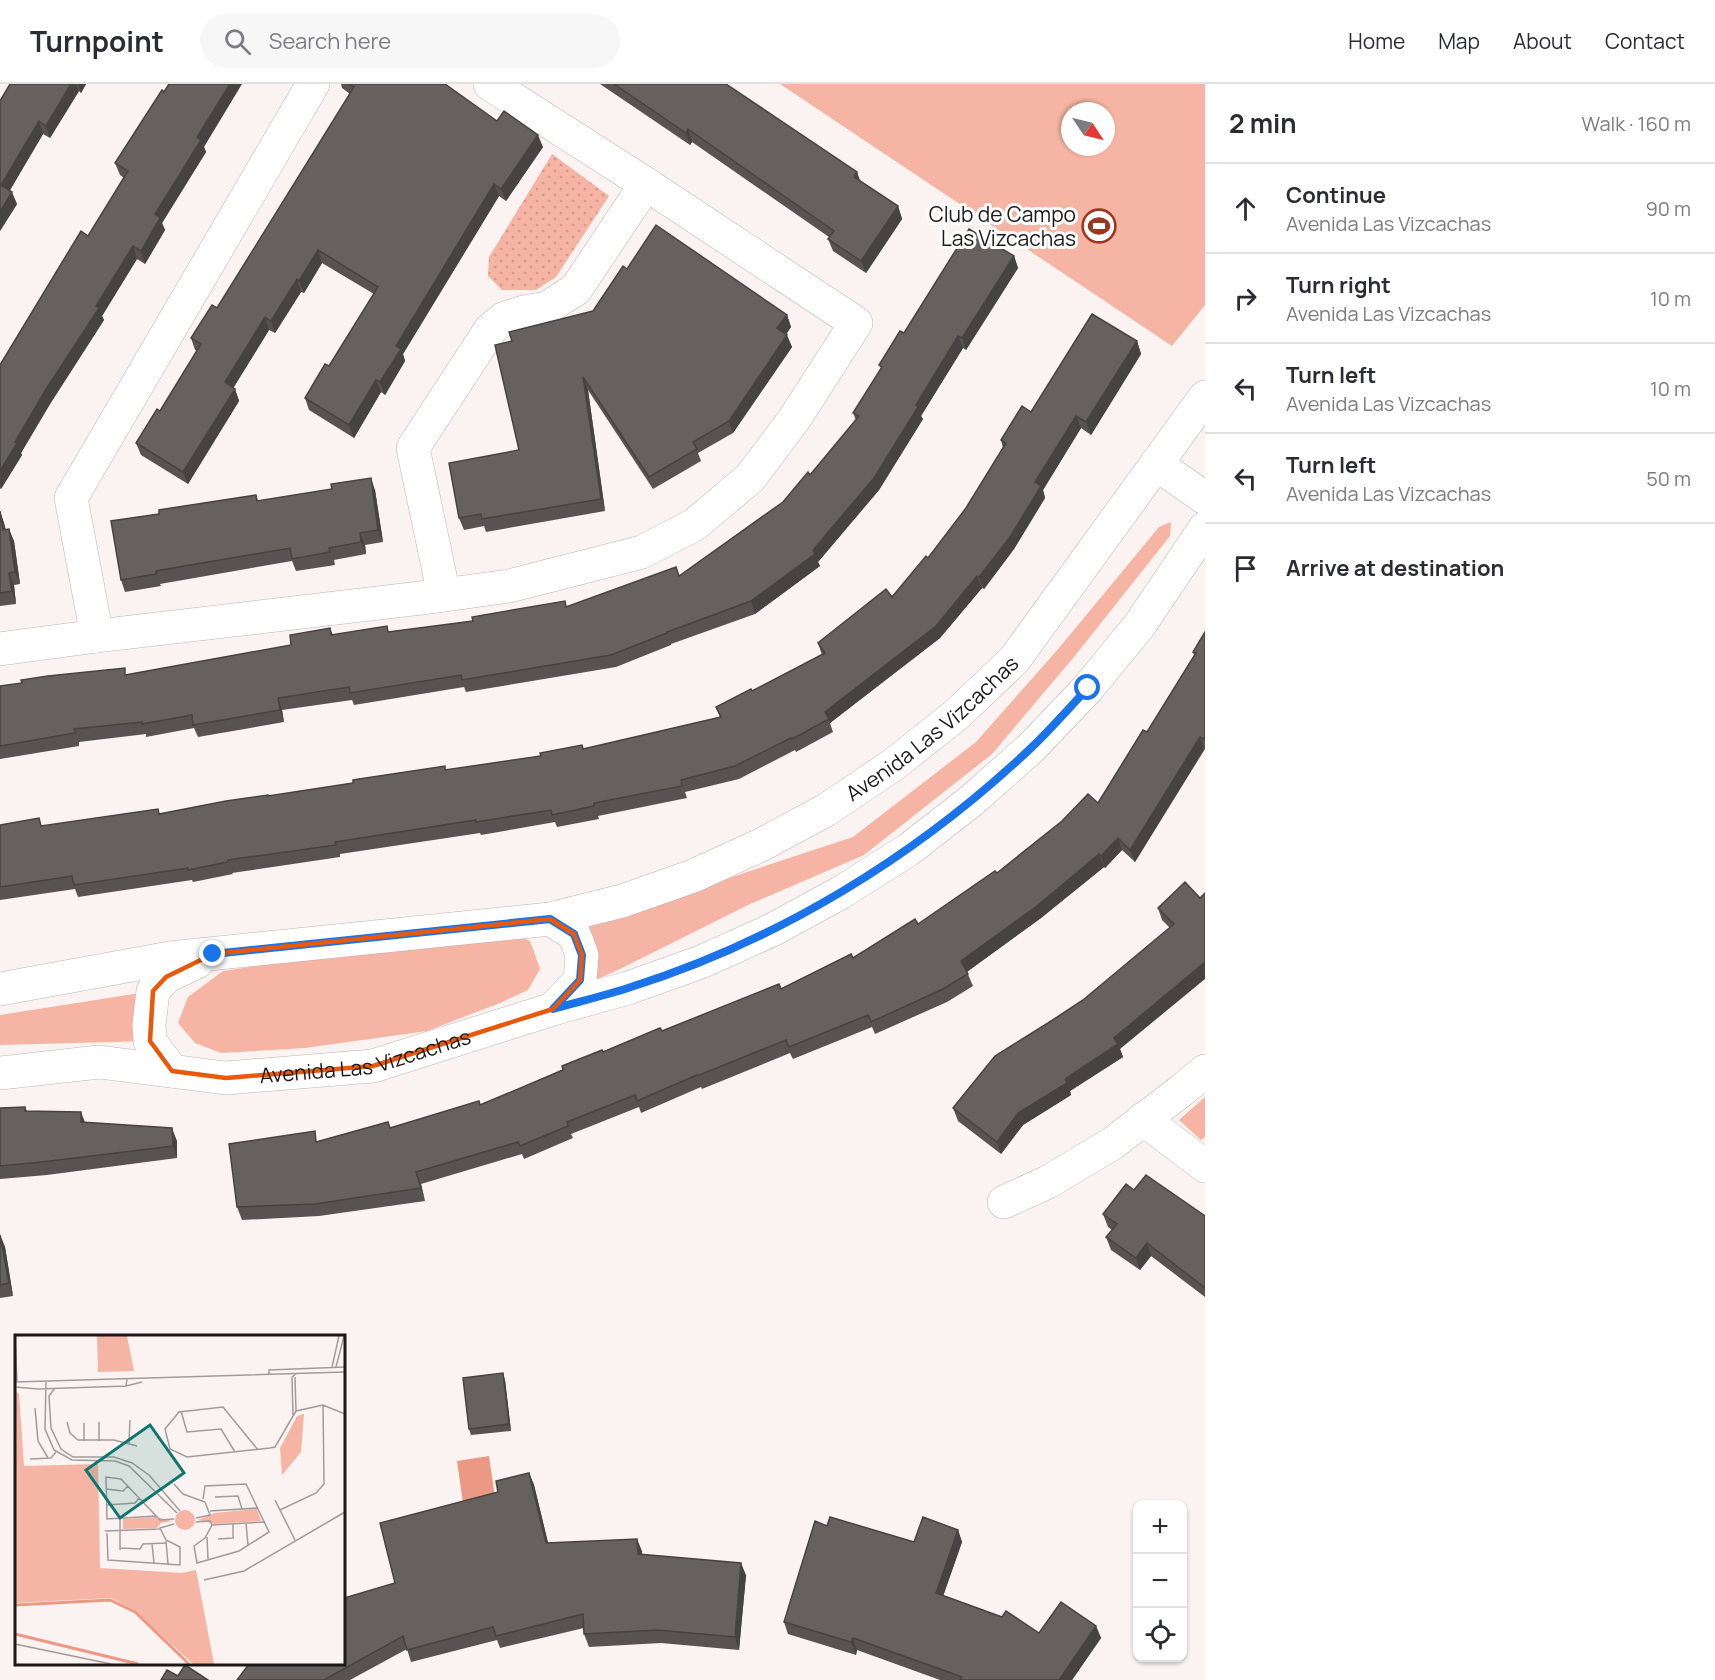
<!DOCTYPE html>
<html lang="en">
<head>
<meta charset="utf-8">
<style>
	:root { --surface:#fff; --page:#f7f7f7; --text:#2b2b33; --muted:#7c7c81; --line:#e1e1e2 }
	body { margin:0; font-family:Manrope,sans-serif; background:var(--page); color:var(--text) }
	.controls { position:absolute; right:18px; bottom:18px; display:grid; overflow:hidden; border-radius:12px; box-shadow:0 2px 4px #0004 }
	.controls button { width:54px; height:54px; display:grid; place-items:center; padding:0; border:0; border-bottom:2px solid var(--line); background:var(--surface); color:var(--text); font:30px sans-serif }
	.compass { position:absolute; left:1061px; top:18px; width:54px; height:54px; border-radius:50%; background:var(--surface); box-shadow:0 2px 4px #0004; rotate:125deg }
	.stop { position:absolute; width:18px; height:18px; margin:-14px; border:4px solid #1a73e8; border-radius:50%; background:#fff }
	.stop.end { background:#1a73e8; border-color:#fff; box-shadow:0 2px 6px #0008 }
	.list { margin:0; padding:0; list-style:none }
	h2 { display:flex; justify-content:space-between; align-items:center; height:78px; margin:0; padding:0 24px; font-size:26px }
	h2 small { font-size:20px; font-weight:400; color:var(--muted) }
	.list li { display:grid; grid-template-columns:39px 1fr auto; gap:18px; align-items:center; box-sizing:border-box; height:90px; padding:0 24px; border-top:2px solid var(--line) }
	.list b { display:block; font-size:22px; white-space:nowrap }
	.list p { margin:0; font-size:20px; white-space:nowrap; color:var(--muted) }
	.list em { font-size:20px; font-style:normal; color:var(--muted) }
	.icon { flex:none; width:33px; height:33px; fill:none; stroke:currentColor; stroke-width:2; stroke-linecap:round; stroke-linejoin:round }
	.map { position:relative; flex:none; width:1205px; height:1596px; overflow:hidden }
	header { display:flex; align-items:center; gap:36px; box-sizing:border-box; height:84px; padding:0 30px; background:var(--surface); border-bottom:2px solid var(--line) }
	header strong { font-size:28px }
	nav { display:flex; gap:33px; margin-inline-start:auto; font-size:21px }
	.search { width:420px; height:54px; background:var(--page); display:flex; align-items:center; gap:15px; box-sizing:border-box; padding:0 21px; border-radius:33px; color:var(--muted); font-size:22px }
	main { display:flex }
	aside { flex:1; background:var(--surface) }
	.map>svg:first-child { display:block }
	.green { fill:#f5b4a4; fill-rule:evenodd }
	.park { fill:url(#park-dots) }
	.water { fill:#eb9985 }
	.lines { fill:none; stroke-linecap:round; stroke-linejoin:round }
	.street-casing { stroke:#bbb5b3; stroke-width:34 }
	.street { stroke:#fff; stroke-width:33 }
	.wall { fill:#585352 }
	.shaded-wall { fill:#474342 }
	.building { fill:#66605f; stroke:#474342; stroke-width:1.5 }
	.route { stroke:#1a73e8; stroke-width:8 }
	.marked { fill:none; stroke:#e8590c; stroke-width:4.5; stroke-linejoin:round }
	.labels { text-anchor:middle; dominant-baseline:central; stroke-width:6; stroke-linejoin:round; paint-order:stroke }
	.poi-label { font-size:21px; fill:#1c1919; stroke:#fff; text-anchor:end }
	.street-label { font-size:21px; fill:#1c1919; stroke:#fff }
	.inset-river { fill:none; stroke:#eb9985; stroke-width:3 }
	.inset-road { fill:none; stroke:#a19c9b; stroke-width:1.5 }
	.view { fill:#0f766e; fill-opacity:0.15; stroke:#0f766e; stroke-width:3 }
	.inset-edge { fill:none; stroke:#1c1919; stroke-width:3 }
</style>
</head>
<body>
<header>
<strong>Turnpoint</strong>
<div class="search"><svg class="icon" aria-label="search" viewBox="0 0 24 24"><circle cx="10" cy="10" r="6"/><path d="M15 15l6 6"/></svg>Search here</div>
<nav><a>Home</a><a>Map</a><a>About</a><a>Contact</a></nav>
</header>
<main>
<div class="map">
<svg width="1205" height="1596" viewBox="0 0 1205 1596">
	<defs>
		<pattern id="park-dots" width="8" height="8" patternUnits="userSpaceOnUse" patternTransform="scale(1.5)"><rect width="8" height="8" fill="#f5b4a4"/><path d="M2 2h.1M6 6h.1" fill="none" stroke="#d19a8d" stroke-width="1.8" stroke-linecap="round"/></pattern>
	</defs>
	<rect width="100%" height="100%" fill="#faf3f1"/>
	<path class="green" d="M780,0H1205V221L1172,262ZM1070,27H1106V63H1070Z
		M1171,438L1170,452L1074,573L992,670L864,771L748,821L622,884L580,903L563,849L853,753L976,658L1059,564L1159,443Z
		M508,846L530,857L540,885L528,906L500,919L427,947L305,964L221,969L195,959L178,939L188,913L223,887L430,855Z
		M153,907L150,957L0,961V931Z
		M1205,1013V1053L1201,1056L1179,1036Z"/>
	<path class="park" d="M552,70L609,112L556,193L536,206H502L488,192L489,173Z"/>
	<path class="water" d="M489,1372L497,1427L465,1433L457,1377Z"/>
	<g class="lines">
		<defs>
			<g id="street">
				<path d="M1156,380L1205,414"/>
				<path d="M444,511L413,364L490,246L503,235L524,228L547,224L576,205L646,100"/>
				<path d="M97,552L71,414L313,0"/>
				<path d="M0,565L97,552L429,513L509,502L642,468L694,441L750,394L795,334L856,239L646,100L490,0"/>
				<path d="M550,835L574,850L582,871L580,896L553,925"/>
				<path id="s1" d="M0,905L170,874L550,835L622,817L693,792L761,761L826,726L893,681L956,631L1014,576L1205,313"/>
				<path d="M172,987L150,957L149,941L153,907L166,893L197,878"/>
				<path id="s2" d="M0,989L99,978L226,994L373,982L553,925L628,904L701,878L772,846L840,809L908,766L971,717L1032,663L1088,604L1139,542L1205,444"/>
				<path d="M1143,1035L1205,1082"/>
				<path d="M1004,1118L1048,1098L1113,1059L1182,1006L1205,987"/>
			</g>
		</defs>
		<use href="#street" class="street-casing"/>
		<use href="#street" class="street"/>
	</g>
	<path class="wall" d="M10,0H86L81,9L79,7L50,54L43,50L10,106L17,120L0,147Z
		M341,0H445L497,37L543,63L506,117L499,112L403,270L405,277L385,311L381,308L354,354L309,326L305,314L329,282L374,210L322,179L304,209L301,208L275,249L269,246L233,304L235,305L239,317L188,400L141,371L136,359L160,327L197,267L195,266L191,254L217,224L350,10L342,4Z
		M600,0H726L857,88L860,97L898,122L902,135L866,189L833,167L828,155L829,153L692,58L690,61Z
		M164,8L204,63L206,68L162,139L165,146L145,180L137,175L102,232L104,236L50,320L21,369L22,371L1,405L0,404V281L88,152L124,94L120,91L115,79Z
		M1014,172L1018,184L966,266L963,264L921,332L923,335L879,406L818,478L820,482L755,530L671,560V561L616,583L466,608L464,603L354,621L352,616L282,626L284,638L198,653L194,644L146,653V650L79,658V662L0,675V602L127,591L291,561L330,544L333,551L389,548L473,537L567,523L679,492L783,418L810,391L856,336L853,329L881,284L879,281L904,249Z
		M627,185L787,231L791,243L786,250L792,263L733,349L698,369L701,377L653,405L588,306L605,427L486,448L484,442L464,446L459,434L519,366L512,257L593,227Z
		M1137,257L1141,270L1091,351L1081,344L1043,406L1045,414L1014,465L984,505L982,504L940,554L830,639L833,648L796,668L795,666L739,695L685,708L687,714L598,732L599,735L557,743L555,738L481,751L480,749L340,770V773L232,789L233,790L193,798L192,796L78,813L75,805L0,816V741L42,742L160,730L268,712L541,672L583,665L720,633L716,623L752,607L822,571L818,559L892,513L928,474L966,424L1003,364L1001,356L1031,328Z
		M375,406L383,458L365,461L366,470L334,476L335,481L296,487L292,477L160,500L161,502L125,508L121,496L159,430L256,411L258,417Z
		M0,427L4,439L6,446L14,457L20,500L14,501L16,520L0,522Z
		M1205,548V665L1135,778L1122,766L1105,784L1104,783L1041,834L967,888L973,902L947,918L875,950L872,943L793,975L790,969L702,1005L701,1003L641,1029L639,1023L571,1050L573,1054L524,1075L522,1070L421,1100L425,1117L319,1132L242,1136L237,1123L319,1057L388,1038L390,1044L481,1021L603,968L781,905L853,874L918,840L997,789L1098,719L1147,648L1194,571L1193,568Z
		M1200,814L1120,965L1123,973L1070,1007L1071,1011L1023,1041L1001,1070L958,1037L953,1024L1048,939L1083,916L1170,844L1162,836L1158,824Z
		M25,1023L27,1027L177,1057V1074L47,1091L0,1095V1024Z
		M1134,1106L1205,1132V1213L1151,1172L1140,1186L1111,1166L1106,1153L1112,1146L1108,1143L1103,1130Z
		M0,1151L5,1163L13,1212L0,1214Z
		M505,1296L511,1347L471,1351L469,1345Z
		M529,1389L534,1401L548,1459L642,1467V1470L746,1491L739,1566L661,1559L589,1563L584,1550V1544L500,1564L497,1556L411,1578L407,1565L350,1596H237L395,1499L498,1408Z
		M827,1442L914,1458L958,1446L962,1458L943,1512L1039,1549L1096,1542L1101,1554L1072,1596H940L857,1566L856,1571L788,1550L784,1538Z"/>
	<path class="shaded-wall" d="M71,0H76L79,7L50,54L46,42Z
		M78,0H86L81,9Z
		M230,0H242L204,63L206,68L162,139L165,146L145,180L141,167L155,130L197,53Z
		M39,37L43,50L6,113L1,101Z
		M688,45L692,58L690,61L686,49Z
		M538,51L543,63L506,117L501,105Z
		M857,88L861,100L854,93Z
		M494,100L499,112L403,270L405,277L385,311L380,298L396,262Z
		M12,108L17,120L0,147V128Z
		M898,122L902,135L866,189L861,177Z
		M133,162L137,175L102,232L104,236L50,320L21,369L22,371L1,405L0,402V387L15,358L96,222Z
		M318,166L322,179L304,209L299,197Z
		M1014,172L1018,184L966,266L962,254Z
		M297,195L301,208L275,249L271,237Z
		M787,231L791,243L782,257L777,244Z
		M265,233L269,246L229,311L225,298Z
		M787,251L792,263L733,349L729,337Z
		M958,252L963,264L921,332L923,335L879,406L818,478L820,482L755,530L751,517L813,466L916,321Z
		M1137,257L1141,270L1091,351L1086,338Z
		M583,293L588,306L605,427L601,415Z
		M376,296L381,308L354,354L349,341Z
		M235,305L239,317L188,400L183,388Z
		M1076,332L1081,344L1043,406L1045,414L1014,465L984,505L979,493Z
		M371,394L375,406L383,458L378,446Z
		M0,427L4,439L8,458L3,446Z
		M9,445L14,457L20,500L15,488Z
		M360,449L365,461L366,470L361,458Z
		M9,489L14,501L16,520L12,507Z
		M977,492L982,504L940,554L830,639L825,628Z
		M278,614L282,626L284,638L280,626Z
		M1200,653L1204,665L1135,778L1130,766Z
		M1118,754L1122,766L1105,784L1101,772Z
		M1099,770L1104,783L1041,834L965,889L961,877Z
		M1205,878V895L1120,965L1123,973L1070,1007L1071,1011L1023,1041L1001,1070L997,1058L1018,1029L1065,995Z
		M81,1028L86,1041L81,1038Z
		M172,1044L177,1057V1074L173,1062Z
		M416,1088L421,1100L425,1117L421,1104Z
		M0,1151L5,1163L13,1212L9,1199Z
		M1147,1159L1151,1172L1140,1186L1136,1174Z
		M503,1289L505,1296L511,1347L509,1340Z
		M529,1389L534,1401L551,1471L546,1459Z
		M958,1446L962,1458L940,1521L936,1509Z
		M637,1455L642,1467V1482L638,1470Z
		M741,1479L746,1491L739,1566L735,1553Z
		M1096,1542L1101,1554L1072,1596H1059Z
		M853,1554L857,1566L856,1571L851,1558Z"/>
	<path class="building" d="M10,0H71L46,42L39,37L1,101L12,108L0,128V17Z
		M169,0H230L197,53L201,56L155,130L160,134L141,167L133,162L96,222L99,224L45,307L15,358L17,359L0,387V281L81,147L88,152L128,87L115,79L162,6L164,8Z
		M349,0H445L497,37L504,27L538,51L501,105L494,100L396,262L401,265L380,298L376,296L349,341L305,314L325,280L329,282L378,203L318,166L299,197L297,195L271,237L265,233L225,298L235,305L183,388L136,359L157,325L160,327L201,260L191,254L212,221L217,224L354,3Z
		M614,0H726L857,88L854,93L898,122L861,177L828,155L834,147L688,45L686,49Z
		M656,141L787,231L777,244L787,251L729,337L693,358L697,365L649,393L583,293L601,415L482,435L481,430L459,434L449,379L519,366L495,261L512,257L509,248L593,227L623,182L627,185Z
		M969,145L1014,172L962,254L958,252L916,321L918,323L874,394L813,466L815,470L751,517L667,548V549L611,571L462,596L461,591L350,609L349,603L278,614L280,626L193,641L192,631L142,640V638L74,645L75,649L0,662V602L22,599L21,596L48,592L125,584V591L291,561L290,551L330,544L331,551L387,542L388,548L473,537L472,533L565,517L566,523L676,483L679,492L783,418L808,388L810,391L859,332L853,329L882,283L879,281L900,247L904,249Z
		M1092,230L1137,257L1086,338L1076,332L1035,398L1041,402L1010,453L979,493L977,492L936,542L825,628L829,635L792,655L791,654L735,682L681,696L682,702L594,719V722L552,731L551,726L476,738V736L335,758L336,761L228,776V778L188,786V784L74,801L72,792L0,803V741L39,734L41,742L158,725L159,730L226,717L268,711V712L353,699V696L445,682V686L541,672L540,669L582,661L583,665L721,633L716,623L751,605L752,607L825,569L818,559L886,505L892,513L926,472L928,474L966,424L1006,359L1001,356L1022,322L1031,328Z
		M371,394L378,446L360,449L361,458L329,464L330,468L292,475L290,464L156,487V490L121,496L111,437L159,430V426L256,411L257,417L332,405L331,400Z
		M0,427L3,446L9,445L15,488L9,489L12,507L0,509Z
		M1205,548V653L1204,655L1200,653L1130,766L1118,754L1101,772L1099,770L1037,822L961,877L968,890L943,905L871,938L868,931L789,963L786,956L697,992V991L637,1017L635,1011L567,1038L568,1042L520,1062L518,1058L416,1088L421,1104L315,1120L237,1123L229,1060L315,1047L316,1058L388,1038L390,1044L479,1017L480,1021L563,986L562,982L602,966L603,968L660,944L662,947L779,900L781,905L851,870L853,874L915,835L918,840L995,787L997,789L1062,737L1088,710L1098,719L1143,646L1147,648L1196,569L1193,568Z
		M1185,798L1200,814L1205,809V878L1114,954L1118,960L1065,995L1067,999L1018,1029L997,1058L953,1024L995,972L1048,939L1083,916L1174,840L1158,824Z
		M25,1023V1027L81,1028V1038L172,1044L173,1062L42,1078L0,1082V1024Z
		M1146,1091L1205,1132V1204L1147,1159L1136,1174L1106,1153L1117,1140L1103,1130L1126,1100L1134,1106Z
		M0,1151L9,1199L0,1201Z
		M503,1289L509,1340L469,1345L463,1294Z
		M529,1389L546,1459L637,1455L638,1470L741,1479L735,1553L657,1546L584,1550L583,1530L496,1552L493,1543L407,1566L403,1552L324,1596H237L249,1580H344V1514L395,1499L380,1439L498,1408L496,1397Z
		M830,1433L914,1458L923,1433L958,1446L936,1509L1002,1533L1006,1527L1039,1549L1061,1518L1096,1542L1059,1596H960L962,1593L853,1554L851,1558L784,1538L815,1437L827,1442Z
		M185,1581L208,1596H161L167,1586L178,1592Z"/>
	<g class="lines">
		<path class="route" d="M213,870L550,835L574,850L582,871L580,896L553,925C578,918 603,912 628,904C778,857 917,772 1031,664C1051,645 1069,624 1088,604"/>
	</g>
	<path class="marked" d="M550,835L574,850L582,871L580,896L553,925L373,982L226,994L172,987L150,957L153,907L166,893L213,870Z"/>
	<defs>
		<symbol id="stadium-ring" viewBox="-11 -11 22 22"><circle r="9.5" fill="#fff" stroke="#9e351e" stroke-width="1.5"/><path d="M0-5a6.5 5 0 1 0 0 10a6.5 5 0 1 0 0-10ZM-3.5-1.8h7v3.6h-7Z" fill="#9e351e"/></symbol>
	</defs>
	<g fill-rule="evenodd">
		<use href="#stadium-ring" x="1080" y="123" width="38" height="38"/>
	</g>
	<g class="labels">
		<g class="poi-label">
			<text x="1076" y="130">Club de Campo<tspan x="1076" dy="24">Las Vizcachas</tspan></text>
		</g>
		<g class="street-label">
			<text stroke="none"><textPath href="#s1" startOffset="987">Avenida Las Vizcachas</textPath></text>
			<text stroke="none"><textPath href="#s2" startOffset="369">Avenida Las Vizcachas</textPath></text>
		</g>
	</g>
	<g transform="translate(15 1251)">
		<rect width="330" height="330" fill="#faf3f1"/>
		<path d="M0,55L4,59L9,131L83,129L85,233L167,238L181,235L199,329H178L119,275L96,263L0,268Z" fill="#f5b4a4"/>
		<path d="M289,79L286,117L267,140L265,113L282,81Z" fill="#f5b4a4"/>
		<path d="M82,1H112L119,36L83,37ZM242,174L246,186L200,189L183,185L199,178ZM160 185a10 10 0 1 1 20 0a10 10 0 1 1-20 0ZM141,182L157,186L146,188L142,193L108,194V184Z" fill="#f5b4a4"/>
		<path class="inset-river" d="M0,270L95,265L120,277L174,329M0,299L123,329"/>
		<path class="inset-road" d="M0,2L2,46M317,32L324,1M321,32L329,1M254,40V35L330,32M280,42L281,76M112,44L111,51L127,47M31,46L30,94L39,115L57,125L100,126L114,131L162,178M0,47L330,37M0,52L23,54M40,53L34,61L36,93L46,114L58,122H99L117,128L134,140L165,176M23,54L111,51M20,73L23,106L33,123M166,76L172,97L206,94L220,117M278,80L277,42L281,39M52,87L55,98L63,105H99L122,111M84,87V106M69,88V106M114,108L115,85M243,115L208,72L164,77L150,94L155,114L172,122L255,113L260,112L281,76L308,70L330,79M15,124L36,123L41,117M159,149L168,159L190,167L195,180L181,183M91,154L108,156L113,151M200,162L223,161L227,174M260,165L280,205M92,170L120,168L124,163M265,175L301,158L309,149L308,70M195,176L243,173M141,181L92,184L91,142L106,144L145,185L159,184M105,184V215M181,187L195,186L197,190L190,203L179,211L182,228L224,216L254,197L231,149L190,151L188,164M231,188L233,210M197,190L250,187M90,196L145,194M92,198L93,225L165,230V212L151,205L145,193L159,189M192,202L193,224M203,204L218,203V189M151,206L153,229M137,209L139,228M105,213L125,214L128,209L151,208M189,245L229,236L330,177M0,309L96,329"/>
		<path class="view" d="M135,90L169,138L105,183L71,135Z"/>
		<rect width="330" height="330" class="inset-edge"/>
	</g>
</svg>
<div class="controls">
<button>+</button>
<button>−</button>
<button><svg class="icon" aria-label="locate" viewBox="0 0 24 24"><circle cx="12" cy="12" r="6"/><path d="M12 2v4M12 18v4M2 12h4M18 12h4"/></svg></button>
</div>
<svg class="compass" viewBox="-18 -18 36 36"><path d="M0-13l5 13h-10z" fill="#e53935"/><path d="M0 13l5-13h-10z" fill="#7c7c81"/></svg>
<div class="stop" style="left:1088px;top:604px"></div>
<div class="stop end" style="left:213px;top:870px"></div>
</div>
<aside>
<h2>2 min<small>Walk · 160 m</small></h2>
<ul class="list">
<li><svg class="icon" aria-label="ahead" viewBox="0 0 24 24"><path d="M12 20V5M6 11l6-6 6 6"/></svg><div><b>Continue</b><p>Avenida Las Vizcachas</p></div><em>90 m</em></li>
<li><svg class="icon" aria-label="right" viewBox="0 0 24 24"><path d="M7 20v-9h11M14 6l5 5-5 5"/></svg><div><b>Turn right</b><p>Avenida Las Vizcachas</p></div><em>10 m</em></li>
<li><svg class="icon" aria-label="left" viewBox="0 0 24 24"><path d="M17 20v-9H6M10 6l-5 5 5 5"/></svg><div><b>Turn left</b><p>Avenida Las Vizcachas</p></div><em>10 m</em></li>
<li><svg class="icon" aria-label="left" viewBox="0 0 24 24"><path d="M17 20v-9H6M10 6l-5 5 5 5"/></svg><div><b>Turn left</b><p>Avenida Las Vizcachas</p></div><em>50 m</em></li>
<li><svg class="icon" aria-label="arrive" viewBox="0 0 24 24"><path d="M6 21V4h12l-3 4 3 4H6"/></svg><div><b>Arrive at destination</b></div></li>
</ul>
</aside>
</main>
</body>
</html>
